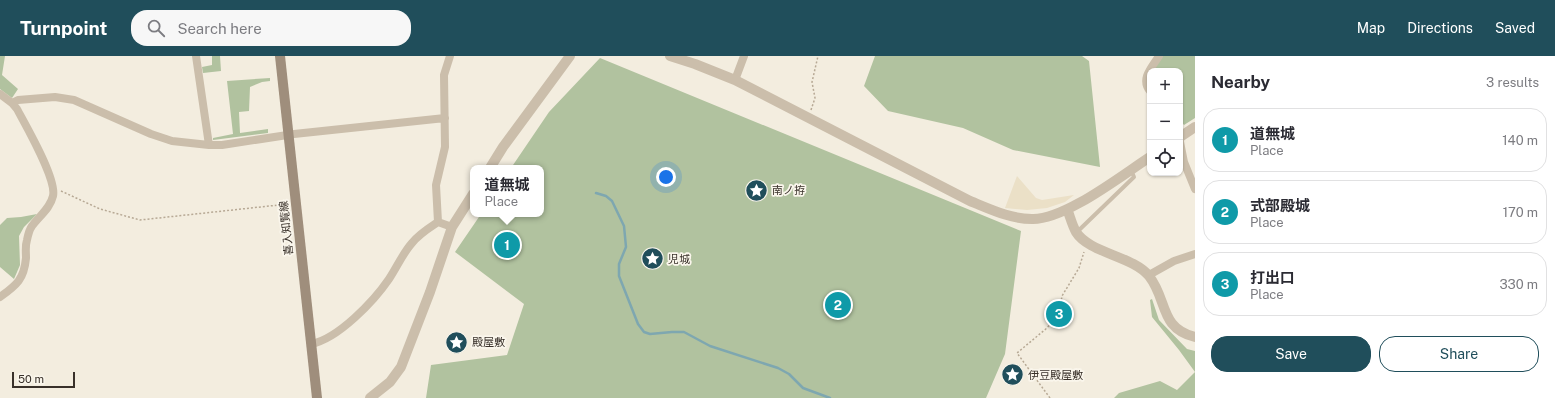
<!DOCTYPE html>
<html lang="en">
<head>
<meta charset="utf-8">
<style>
	:root { --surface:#fff; --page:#f7f7f7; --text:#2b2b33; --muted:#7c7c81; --line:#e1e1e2; --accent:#204e5b }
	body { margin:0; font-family:"Public Sans","Noto Sans JP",sans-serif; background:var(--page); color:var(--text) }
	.controls { position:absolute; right:12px; top:12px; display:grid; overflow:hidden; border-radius:8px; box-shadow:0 1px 3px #0004 }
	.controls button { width:36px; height:36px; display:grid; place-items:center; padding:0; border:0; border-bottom:1px solid var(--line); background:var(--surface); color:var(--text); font:20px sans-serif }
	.scale { position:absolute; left:12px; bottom:10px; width:63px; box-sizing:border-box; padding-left:4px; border:2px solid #39312a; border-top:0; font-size:11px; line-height:14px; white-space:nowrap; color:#39312a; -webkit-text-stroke:3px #faf6ec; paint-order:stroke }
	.you { position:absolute; left:666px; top:121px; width:14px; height:14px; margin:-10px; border:3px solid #fff; border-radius:50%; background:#1a73e8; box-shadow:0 0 0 6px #1a73e833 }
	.badge { display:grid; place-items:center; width:26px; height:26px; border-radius:50%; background:var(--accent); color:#fff; font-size:13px; font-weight:700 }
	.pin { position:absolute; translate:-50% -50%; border:2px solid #fff; box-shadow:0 1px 4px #0006 }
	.popup { position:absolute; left:470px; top:109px; width:74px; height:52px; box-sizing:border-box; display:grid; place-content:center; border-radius:8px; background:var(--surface); filter:drop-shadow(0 1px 3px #0005); font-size:13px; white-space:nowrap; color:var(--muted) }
	.popup b { font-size:15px; color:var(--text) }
	.popup::after { content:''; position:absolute; left:50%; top:100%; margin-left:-8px; border:8px solid transparent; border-top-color:var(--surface) }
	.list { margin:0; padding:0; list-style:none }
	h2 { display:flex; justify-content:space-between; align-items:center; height:52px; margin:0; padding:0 16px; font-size:17px }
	h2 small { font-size:13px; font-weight:400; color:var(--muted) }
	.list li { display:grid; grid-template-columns:26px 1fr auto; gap:12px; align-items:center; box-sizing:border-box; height:64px; margin:0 8px 8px; padding:0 8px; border:1px solid var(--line); border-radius:16px }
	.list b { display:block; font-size:15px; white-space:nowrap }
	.list p { margin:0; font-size:13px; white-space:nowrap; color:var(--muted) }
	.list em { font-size:13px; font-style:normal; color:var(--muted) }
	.actions { display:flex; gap:8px; padding:12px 16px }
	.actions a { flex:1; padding:9px 0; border:1px solid var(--accent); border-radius:16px; text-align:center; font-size:14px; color:var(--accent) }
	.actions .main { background:var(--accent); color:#fff }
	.icon { flex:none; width:22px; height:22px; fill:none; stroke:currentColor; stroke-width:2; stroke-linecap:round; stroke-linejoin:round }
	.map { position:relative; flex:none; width:1195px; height:342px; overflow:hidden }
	header { display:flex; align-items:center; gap:24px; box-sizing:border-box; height:56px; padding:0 20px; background:var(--accent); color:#fff }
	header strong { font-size:19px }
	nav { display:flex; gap:22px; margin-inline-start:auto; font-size:14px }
	.search { width:280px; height:36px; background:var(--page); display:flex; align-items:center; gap:10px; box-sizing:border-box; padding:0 14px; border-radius:16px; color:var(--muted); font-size:15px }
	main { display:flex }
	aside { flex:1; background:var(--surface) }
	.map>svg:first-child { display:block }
	.green { fill:#b1c29f }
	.plaza { fill:#ebe0c7 }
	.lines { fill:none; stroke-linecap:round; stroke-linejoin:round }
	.stream { stroke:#7ea7b0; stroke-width:2.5 }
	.path { stroke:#b7a995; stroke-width:1.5; stroke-dasharray:2 2; stroke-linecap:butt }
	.service { stroke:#cbbeab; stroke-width:4 }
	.minor { stroke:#cbbeab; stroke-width:8 }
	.tertiary { stroke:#cbbeab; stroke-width:10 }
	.secondary { stroke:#9f8e7c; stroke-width:10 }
	.labels { text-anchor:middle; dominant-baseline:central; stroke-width:3.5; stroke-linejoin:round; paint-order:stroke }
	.poi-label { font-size:11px; fill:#39312a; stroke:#faf6ec; text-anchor:start }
	.street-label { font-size:11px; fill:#39312a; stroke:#faf6ec }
</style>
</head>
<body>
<header>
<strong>Turnpoint</strong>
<div class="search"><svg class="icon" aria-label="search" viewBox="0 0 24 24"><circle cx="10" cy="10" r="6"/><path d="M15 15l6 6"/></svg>Search here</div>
<nav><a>Map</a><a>Directions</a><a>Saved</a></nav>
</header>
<main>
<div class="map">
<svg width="1195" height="342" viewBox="0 0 1195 342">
	<rect width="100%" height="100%" fill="#f3eddf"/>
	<path class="green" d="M0,0H5L2,19L18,33L12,42L0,33Z
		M212,0H220L221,15L203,17L202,11L212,9Z
		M875,0H1082L1089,5L1100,111L1013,94L963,72L888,55L864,30Z
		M1163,0H1195V62L1184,69L1180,64V15H1152Z
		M600,2L1021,175L1005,298L986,342H426L431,309L507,299L524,248L455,196L481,158H541V112H511L549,56Z
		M270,22V25L262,26L250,31L249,55L239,56L240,77L268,73V77L213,84V82L233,78L227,25Z
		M37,158L24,171L19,180L20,209L14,223L0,211V169L7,162L21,161Z
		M1152,243L1159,264L1187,293L1195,295V342H1114L1119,337L1160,325L1177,334L1195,316L1179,294L1152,261L1150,244Z"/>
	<path class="plaza" d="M1017,120L1036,142L1042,144L1074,139L1065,146L1047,152L1027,154L1005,152Z"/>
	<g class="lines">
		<path class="stream" d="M596,137L606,140L612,145L624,170L626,191L619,208V220L638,268L644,276L650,278L672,276H684L710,290L778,312L789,318L803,332L830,342"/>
		<path class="path" d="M811,54L815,42L812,26L818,0
			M61,135L100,153L140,164L288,148
			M1050,342L1017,297L1047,272L1059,258L1062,240L1079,212L1084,196"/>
		<path class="service" d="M1077,176L1134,121L1131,114"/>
		<path class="minor" d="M196,0L209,89
			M450,0L444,19L445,91L436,129L438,166L452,171
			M735,24L744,0
			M1150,35C1140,23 1152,11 1159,0
			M0,38L12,47L17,53C26,70 57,123 53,140C50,153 39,160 32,170C29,174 28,179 27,184C25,190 26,196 26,202C24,223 17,229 0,241
			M12,47L18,44L55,41L74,44L151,78L172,85L209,89H222L294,78L445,62
			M1180,86L1184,106L1195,133
			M1149,219L1174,205L1195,198
			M311,288C338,283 374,245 389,223C397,211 403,197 412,187C419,178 429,172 438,166"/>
		<path class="tertiary" d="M670,0L695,8L735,24L970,145C990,153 1010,163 1032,163C1065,164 1122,119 1150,101
			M1180,81L1195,71
			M490,112L503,91L570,0
			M1067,153C1070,160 1072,169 1076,176C1089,197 1133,200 1149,220C1168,244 1159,272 1195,281
			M370,342L390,326L401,311L430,236L452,171L473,138"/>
		<path class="secondary" d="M280,0L317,342"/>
	</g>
	<defs>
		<symbol id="sight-disc" viewBox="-11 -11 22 22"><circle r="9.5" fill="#204e5b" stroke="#faf6ec"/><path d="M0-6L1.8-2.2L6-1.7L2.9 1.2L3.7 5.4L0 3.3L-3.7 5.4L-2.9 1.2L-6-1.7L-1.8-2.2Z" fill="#fff"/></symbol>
	</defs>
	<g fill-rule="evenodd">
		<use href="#sight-disc" x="744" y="122" width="25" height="25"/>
		<use href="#sight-disc" x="640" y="190" width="25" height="25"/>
		<use href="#sight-disc" x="444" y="274" width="25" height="25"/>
		<use href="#sight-disc" x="1000" y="306" width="25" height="25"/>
	</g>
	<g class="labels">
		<g class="poi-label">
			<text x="772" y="134">南ノ拵</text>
			<text x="668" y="203">児城</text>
			<text x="472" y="286">殿屋敷</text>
			<text x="1028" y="319">伊豆殿屋敷</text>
		</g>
		<g class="street-label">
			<text transform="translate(286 172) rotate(-96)">喜入知覧線</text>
		</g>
	</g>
</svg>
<div class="controls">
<button>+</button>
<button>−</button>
<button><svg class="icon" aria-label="locate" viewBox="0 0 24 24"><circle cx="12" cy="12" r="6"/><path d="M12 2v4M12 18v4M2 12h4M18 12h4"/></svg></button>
</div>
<div class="scale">50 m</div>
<div class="you"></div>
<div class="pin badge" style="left:507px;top:189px;background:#0f9aa8">1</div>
<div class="popup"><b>道無城</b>Place</div>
<div class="pin badge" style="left:838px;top:249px;background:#0f9aa8">2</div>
<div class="pin badge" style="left:1059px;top:258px;background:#0f9aa8">3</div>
</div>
<aside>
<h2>Nearby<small>3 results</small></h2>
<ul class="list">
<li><span class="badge" style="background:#0f9aa8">1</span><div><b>道無城</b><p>Place</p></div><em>140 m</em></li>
<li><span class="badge" style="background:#0f9aa8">2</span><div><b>式部殿城</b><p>Place</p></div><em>170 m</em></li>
<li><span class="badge" style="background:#0f9aa8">3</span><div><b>打出口</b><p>Place</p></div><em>330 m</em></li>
</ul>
<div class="actions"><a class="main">Save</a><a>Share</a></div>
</aside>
</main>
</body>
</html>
